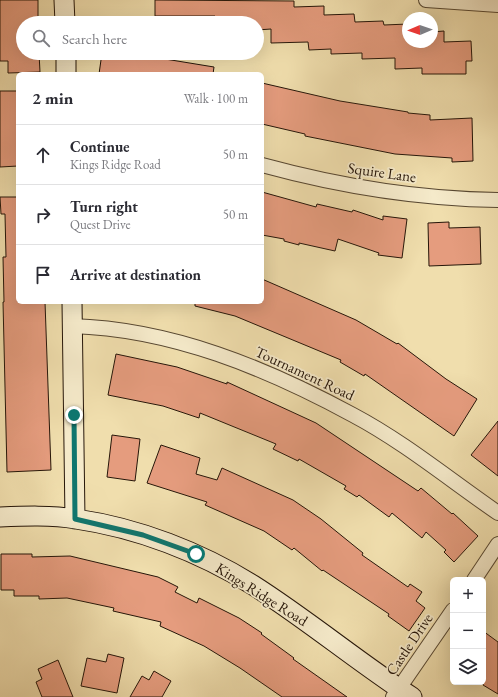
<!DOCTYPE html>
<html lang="en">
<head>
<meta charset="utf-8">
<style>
	:root { --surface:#fff; --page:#f7f7f7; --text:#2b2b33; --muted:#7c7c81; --line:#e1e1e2 }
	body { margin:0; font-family:"EB Garamond",serif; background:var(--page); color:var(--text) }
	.controls { position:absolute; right:12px; bottom:12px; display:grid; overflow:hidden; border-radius:6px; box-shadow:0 4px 16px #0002 }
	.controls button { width:36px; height:36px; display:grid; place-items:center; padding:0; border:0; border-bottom:1px solid var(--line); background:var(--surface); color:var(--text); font:20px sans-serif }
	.compass { position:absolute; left:402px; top:12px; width:36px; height:36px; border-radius:50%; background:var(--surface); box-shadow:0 4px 16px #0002; rotate:268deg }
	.stop { position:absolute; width:12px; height:12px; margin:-9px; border:3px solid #0f766e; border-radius:50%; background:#fff }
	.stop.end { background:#0f766e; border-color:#fff; box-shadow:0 1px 4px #0008 }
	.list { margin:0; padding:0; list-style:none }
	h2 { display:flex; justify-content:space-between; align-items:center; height:52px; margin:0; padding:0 16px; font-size:17px }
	h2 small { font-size:13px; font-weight:400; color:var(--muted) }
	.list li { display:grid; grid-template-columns:26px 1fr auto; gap:12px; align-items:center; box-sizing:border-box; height:60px; padding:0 16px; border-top:1px solid var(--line) }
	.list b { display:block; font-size:15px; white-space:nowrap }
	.list p { margin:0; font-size:13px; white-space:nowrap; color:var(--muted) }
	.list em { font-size:13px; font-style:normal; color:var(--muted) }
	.icon { flex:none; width:22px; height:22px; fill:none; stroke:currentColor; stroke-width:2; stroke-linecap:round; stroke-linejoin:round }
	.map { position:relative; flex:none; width:498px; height:697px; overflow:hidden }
	.search { position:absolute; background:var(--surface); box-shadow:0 4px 16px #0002; left:16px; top:16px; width:248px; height:44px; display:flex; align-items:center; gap:10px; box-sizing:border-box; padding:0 14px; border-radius:22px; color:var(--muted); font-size:15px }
	.panel { position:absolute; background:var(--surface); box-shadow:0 4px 16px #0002; left:16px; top:72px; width:248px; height:232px; border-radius:6px }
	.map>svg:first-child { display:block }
	.building { fill:#e59c7e; stroke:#261609 }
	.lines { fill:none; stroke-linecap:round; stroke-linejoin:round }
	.street-casing { stroke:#584832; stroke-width:16 }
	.secondary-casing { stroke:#261609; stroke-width:21 }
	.street { stroke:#f5eaca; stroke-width:14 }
	.secondary { stroke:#f5eaca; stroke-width:19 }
	.route { stroke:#0f766e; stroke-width:5 }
	.labels { text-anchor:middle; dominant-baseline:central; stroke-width:3.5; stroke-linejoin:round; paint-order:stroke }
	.street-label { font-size:15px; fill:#261609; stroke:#f5eaca }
</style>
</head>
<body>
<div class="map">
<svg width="498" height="697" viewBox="0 0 498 697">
	<rect width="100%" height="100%" fill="#f0dead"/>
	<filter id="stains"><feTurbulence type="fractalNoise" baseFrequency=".005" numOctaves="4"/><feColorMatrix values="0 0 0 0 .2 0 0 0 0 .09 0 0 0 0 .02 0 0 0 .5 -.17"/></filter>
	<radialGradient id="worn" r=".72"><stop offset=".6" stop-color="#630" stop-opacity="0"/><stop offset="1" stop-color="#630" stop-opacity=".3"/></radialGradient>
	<path class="building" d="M0,0H38V23H23V53H39L40,72L8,73V61H0Z
		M155,0L294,1V7L324,6V15L354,14L355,22L383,21L384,25L408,24V42H432V32L444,31V42L471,41L472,61H466V74H422V68L395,69V58L362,59V53L331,54V49L309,50L308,42L271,43V29L257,30V23H215V16H155Z
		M102,53L137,56V53L165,57V59L214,67L213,74H99Z
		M262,83L340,101L408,112V113L430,115V120L472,118L473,161L452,162V158L395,154L305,136V134L262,124Z
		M0,91H18V166L0,167Z
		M262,192L316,207L317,204L352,212L353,210L383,220V216L407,219L402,258L378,255L379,253L338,239L335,251L299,243V245L284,241V239L262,235Z
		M0,197H18V302H45L51,470L7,472L3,302H4L3,257H6L5,214H1Z
		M449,222V228L480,227L481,264L429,266L428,223Z
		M262,279L356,320L397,344L398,343L446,379L477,399L454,436L365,374L364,376L340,362L341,360L235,316L195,306V302H262Z
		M116,354L177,367L227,384V382L316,423L418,491L421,488L452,514L453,513L478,536L454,562L444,552L446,550L426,532L422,538L392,513L389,517L359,495L357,497L344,489L346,486L299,459L298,461L273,449L276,444L200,413L199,418L163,406L108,395Z
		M498,421V476L471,455Z
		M112,435L140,439L135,481L107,477Z
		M161,445L200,458L196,474L217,480L222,468L293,500L321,519L363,553L362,555L408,587L410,584L422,592L416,601L425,608L409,631L388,616L389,614L323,570L322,571L294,548L292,550L264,531L205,505L207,502L147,483Z
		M1,554H32V557L70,556L158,577L178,587L175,592L197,603L199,598L239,618L262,633L261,634L294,658L293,659L347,697H282L240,668L204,646L160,626L161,622L113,611L114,608L67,598L39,599V596H14V590H1Z
		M483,631L498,642V694L483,685Z
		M108,654L124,658L117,693L81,686L87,658L106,662Z
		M58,660L73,697H42L36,682L42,679L38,669Z
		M154,671L171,681L162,697H130L142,676L149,680Z"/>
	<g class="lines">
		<defs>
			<path id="street" d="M426,0L498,5
				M262,165C339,186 418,199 498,200
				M72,326C172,329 266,368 353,415C404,442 450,480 498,513
				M474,580L498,544
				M393,697L453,610"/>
			<path id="secondary" d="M64,0L65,23
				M66,53V74
				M72,302L75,519
				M0,517C25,516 51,515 76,519C138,528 200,552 253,585C308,620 358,662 412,697"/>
		</defs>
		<use href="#street" class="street-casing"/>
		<use href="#secondary" class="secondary-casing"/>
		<use href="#street" class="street"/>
		<use href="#secondary" class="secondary"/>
	</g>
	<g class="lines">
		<path class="route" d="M74,415L75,519L143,535L196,554"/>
	</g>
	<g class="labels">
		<g class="street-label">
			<text transform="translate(382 172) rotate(8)">Squire Lane</text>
			<text transform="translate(305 373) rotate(25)">Tournament Road</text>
			<text transform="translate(262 594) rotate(32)">Kings Ridge Road</text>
			<text transform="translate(409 644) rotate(-56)">Castle Drive</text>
		</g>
	</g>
	<rect width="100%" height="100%" filter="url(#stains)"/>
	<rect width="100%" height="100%" fill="url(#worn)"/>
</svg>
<div class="controls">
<button>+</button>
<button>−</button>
<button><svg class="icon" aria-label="layers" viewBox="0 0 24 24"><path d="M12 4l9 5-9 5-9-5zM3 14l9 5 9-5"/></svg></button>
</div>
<svg class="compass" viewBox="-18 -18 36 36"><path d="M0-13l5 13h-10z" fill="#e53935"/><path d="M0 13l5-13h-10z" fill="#7c7c81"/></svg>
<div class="stop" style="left:196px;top:554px"></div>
<div class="stop end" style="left:74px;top:415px"></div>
<div class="search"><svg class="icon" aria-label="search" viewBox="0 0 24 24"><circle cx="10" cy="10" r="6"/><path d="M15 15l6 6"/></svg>Search here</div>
<section class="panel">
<h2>2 min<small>Walk · 100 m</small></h2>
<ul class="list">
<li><svg class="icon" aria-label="ahead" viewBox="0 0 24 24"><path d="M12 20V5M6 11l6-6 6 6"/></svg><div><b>Continue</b><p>Kings Ridge Road</p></div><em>50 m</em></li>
<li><svg class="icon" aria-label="right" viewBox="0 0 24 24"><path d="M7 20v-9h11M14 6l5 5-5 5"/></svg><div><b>Turn right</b><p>Quest Drive</p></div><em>50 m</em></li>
<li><svg class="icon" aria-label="arrive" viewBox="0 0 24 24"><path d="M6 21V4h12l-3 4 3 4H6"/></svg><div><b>Arrive at destination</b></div></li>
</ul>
</section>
</div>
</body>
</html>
